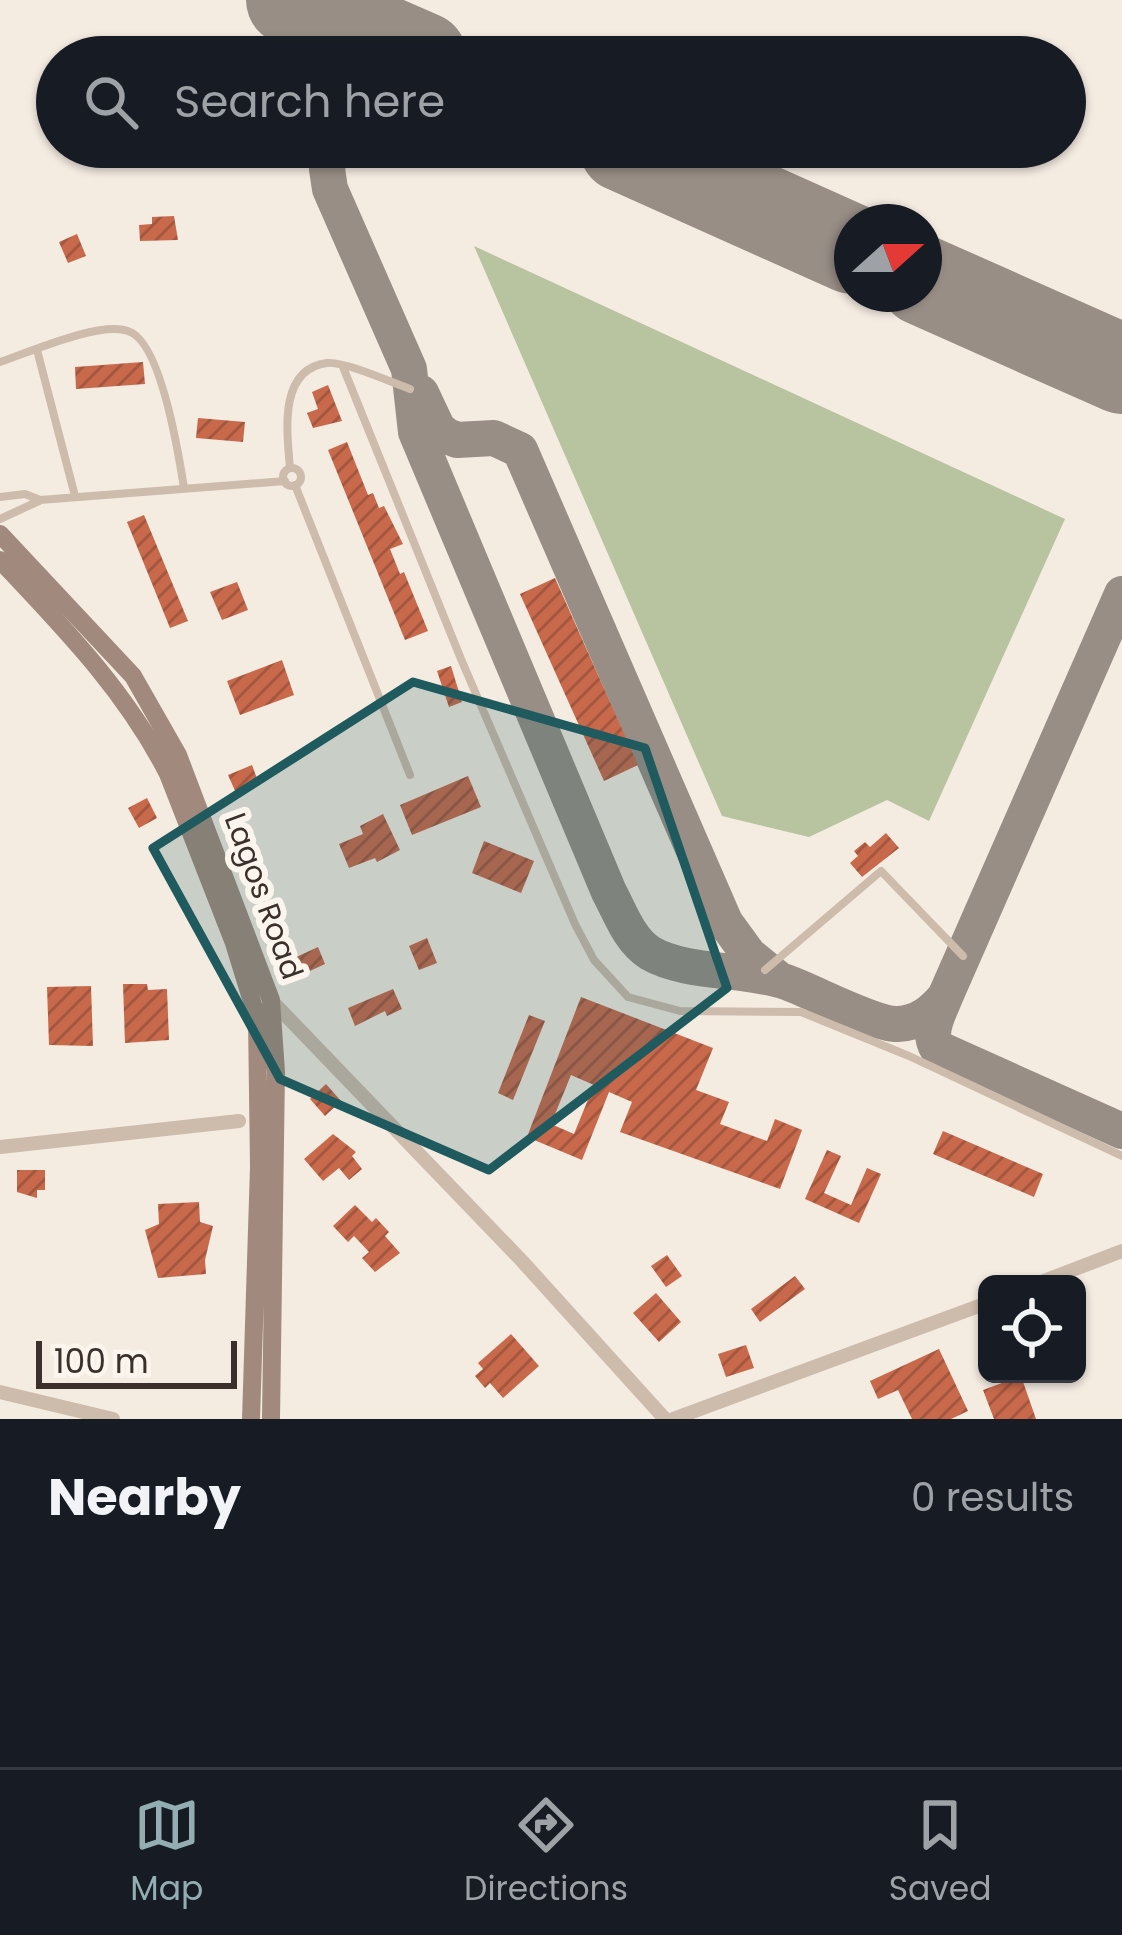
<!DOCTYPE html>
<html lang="en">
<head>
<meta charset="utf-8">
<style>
	:root { --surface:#171b24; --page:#20242c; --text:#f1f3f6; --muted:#9ea1a6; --line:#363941; --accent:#92aeb2 }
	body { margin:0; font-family:Poppins,sans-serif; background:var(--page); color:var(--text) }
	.controls { position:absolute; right:36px; bottom:36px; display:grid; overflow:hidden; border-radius:18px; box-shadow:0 3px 9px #0004 }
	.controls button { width:108px; height:108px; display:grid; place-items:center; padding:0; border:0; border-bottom:3px solid var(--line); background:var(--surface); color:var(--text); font:60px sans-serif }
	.compass { position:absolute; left:834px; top:204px; width:108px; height:108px; border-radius:50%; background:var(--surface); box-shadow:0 3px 9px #0004; rotate:69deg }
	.scale { position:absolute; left:36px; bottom:30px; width:201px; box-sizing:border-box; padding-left:12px; border:6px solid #3b302b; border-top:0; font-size:33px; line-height:42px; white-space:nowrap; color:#3b302b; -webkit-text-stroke:9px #fbf5ee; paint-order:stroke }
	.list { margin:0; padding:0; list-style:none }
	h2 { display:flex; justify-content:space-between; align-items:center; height:156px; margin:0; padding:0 48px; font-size:51px }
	h2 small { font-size:39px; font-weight:400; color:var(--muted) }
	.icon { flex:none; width:66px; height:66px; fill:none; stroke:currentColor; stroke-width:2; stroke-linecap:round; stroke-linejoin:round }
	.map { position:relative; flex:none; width:1122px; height:1419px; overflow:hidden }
	.search { position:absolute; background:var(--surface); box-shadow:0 3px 9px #0004; left:36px; right:36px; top:36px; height:132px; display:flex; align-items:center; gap:30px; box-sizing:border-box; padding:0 42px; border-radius:66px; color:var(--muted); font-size:45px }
	.sheet { height:348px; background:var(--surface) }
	nav { display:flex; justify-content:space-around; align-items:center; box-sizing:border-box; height:168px; border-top:3px solid var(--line); background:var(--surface); font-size:33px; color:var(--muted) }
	nav a { display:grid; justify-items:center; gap:6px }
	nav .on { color:var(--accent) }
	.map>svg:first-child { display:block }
	.grass { fill:#b8c4a0 }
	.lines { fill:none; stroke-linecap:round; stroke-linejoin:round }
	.taxiway { stroke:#988e86; stroke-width:36 }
	.runway { stroke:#988e86; stroke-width:90 }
	.building { fill:url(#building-hatch); fill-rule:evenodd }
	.service { stroke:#cdbbac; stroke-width:8 }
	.minor { stroke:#cdbbac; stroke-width:14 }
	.secondary { stroke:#a18a7d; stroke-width:18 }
	.marked { fill:#1f5a5e; fill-opacity:0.2; stroke:#1f5a5e; stroke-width:9; stroke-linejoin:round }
	.labels { text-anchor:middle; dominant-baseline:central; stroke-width:12; stroke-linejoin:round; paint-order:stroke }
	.street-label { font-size:30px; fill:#3b302b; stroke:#fbf5ee }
</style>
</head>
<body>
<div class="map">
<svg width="1122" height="1419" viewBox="0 0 1122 1419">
	<defs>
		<pattern id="building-hatch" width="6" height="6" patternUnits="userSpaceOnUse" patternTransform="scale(3)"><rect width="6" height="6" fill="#c8694b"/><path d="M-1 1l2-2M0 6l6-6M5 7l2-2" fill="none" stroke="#a4573f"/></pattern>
	</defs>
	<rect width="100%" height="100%" fill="#f4ebe1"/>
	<path class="grass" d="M474,246L1065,519L929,821L887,800L809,837L722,816Z"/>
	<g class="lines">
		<path class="taxiway" d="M374,57L382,39
			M331,147L327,169L330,189L409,369L416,432L609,892C620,912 629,940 650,953C686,974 745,968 786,982C812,991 874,1025 898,1024C919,1023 932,1012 945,997L1122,594
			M1105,361L1122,364
			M421,393L438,429L447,436L457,440L494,438L520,450L725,922L749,955L776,977
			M945,997C939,1013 927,1032 937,1048L1122,1131"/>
		<path class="runway" d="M291,0L422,57
			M624,147L852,249
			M924,281L1122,369"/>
	</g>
	<path class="building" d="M174,216L178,240L140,241L139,225L152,224V217Z
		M77,234L86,256L68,263L59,242Z
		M143,362L145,384L76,389L75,367Z
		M328,385L342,421L313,428L307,413L318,409L312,392Z
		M198,418L245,422L243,442L196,438Z
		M347,442L368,495L373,493L379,508L384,506L403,544L390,549L400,574L404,572L428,631L405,640L328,450Z
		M144,515L188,621L170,628L127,522Z
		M555,578L638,765L604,781L520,594Z
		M237,582L248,610L222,620L210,592Z
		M282,660L294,695L240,715L227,681Z
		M451,666L462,702L449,707L437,671Z
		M252,765L259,784L236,793L228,775Z
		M468,776L481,807L412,835L400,805Z
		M147,798L157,818L139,828L128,808Z
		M383,814L400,850L377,862L375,858L349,868L339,844L363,834L360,826Z
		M886,833L899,848L862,877L850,863L858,856L854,851L865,842L870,847Z
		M484,841L534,861L521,893L472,873Z
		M427,938L437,963L419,970L409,946Z
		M318,947L325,964L299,976L292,959Z
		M123,984H147L148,990L167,989L169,1040L125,1043Z
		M91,986L93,1046L49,1045L47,987Z
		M393,989L402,1009L387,1016L385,1011L355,1026L348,1008Z
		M581,997L713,1048L696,1090L729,1102L720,1124L767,1141L775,1119L802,1130L780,1189L620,1132L632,1102L609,1092L582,1160L527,1137ZM571,1075L594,1085L574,1134L551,1124Z
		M529,1015L545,1021L513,1100L498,1093Z
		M326,1084L341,1101L325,1116L310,1099Z
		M943,1131L1043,1174L1034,1197L933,1154Z
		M333,1134L356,1152L352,1156L362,1169L349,1180L339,1168L323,1181L304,1159Z
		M827,1150L841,1156L824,1193L851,1205L867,1168L881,1174L859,1223L805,1199Z
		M17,1170H45V1190H37V1198L17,1192Z
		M199,1202L200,1222L213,1226L205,1260L206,1274L158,1278L145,1230L159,1224L158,1204Z
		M355,1205L372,1222L376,1218L389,1232L385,1236L400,1253L375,1272L362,1258L369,1252L354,1236L348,1242L333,1226Z
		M667,1255L682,1276L666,1287L651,1266Z
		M795,1276L805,1289L760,1322L751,1309Z
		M656,1293L681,1322L659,1342L633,1313Z
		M511,1334L539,1366L503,1398L490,1383L485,1388L475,1376L483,1369L478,1363Z
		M746,1345L754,1368L726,1377L718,1354Z
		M939,1349L968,1411L951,1419H912L898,1390L878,1399L870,1381Z
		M1021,1376L1036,1419H994L983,1390Z"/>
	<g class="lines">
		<path class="service" d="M37,350L75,496
			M0,362C30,352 99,321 128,331C161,341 179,456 184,488
			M343,367L461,659L575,924L594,960L628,997L680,1011L801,1012L909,1056L1122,1156
			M290,468C287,433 278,369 327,363C344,361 391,382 410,389
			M283 477a9 9 0 1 1 18 0a9 9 0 1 1-18 0Z
			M295,485L410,775
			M0,497L25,494L40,500L285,481
			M0,519L39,501
			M765,970L881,871L963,956"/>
		<path class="minor" d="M271,1000L522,1261L665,1419
			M0,1147L239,1121
			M1036,1284L1122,1251
			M0,1392L113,1419
			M673,1419L987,1303"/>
		<path class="secondary" d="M0,534L133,676L178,755L271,1000L276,1072L271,1419
			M0,560C63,627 126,691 168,774L234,943L257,1018L259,1167L251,1419"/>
	</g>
	<path class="marked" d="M413,682L645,748L727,988L489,1170L280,1079L153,848Z"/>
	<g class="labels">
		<g class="street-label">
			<text transform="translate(264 896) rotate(70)">Lagos Road</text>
		</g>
	</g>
</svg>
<div class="controls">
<button><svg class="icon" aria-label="locate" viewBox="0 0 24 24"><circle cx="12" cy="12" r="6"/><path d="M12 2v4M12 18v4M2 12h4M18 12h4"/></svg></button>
</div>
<svg class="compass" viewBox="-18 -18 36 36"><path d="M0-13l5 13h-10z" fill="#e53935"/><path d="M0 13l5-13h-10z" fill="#9ea1a6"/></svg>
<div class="scale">100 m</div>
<div class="search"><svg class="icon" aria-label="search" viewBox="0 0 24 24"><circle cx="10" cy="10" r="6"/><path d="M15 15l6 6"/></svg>Search here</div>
</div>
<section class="sheet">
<h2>Nearby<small>0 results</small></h2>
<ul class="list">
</ul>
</section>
<nav>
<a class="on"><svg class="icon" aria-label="map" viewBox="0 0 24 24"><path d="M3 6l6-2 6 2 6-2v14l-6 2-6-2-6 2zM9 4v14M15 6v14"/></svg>Map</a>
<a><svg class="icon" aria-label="directions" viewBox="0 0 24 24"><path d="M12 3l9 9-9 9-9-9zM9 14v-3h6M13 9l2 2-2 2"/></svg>Directions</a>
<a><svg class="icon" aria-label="saved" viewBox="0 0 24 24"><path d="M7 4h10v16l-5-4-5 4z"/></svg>Saved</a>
</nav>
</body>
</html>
